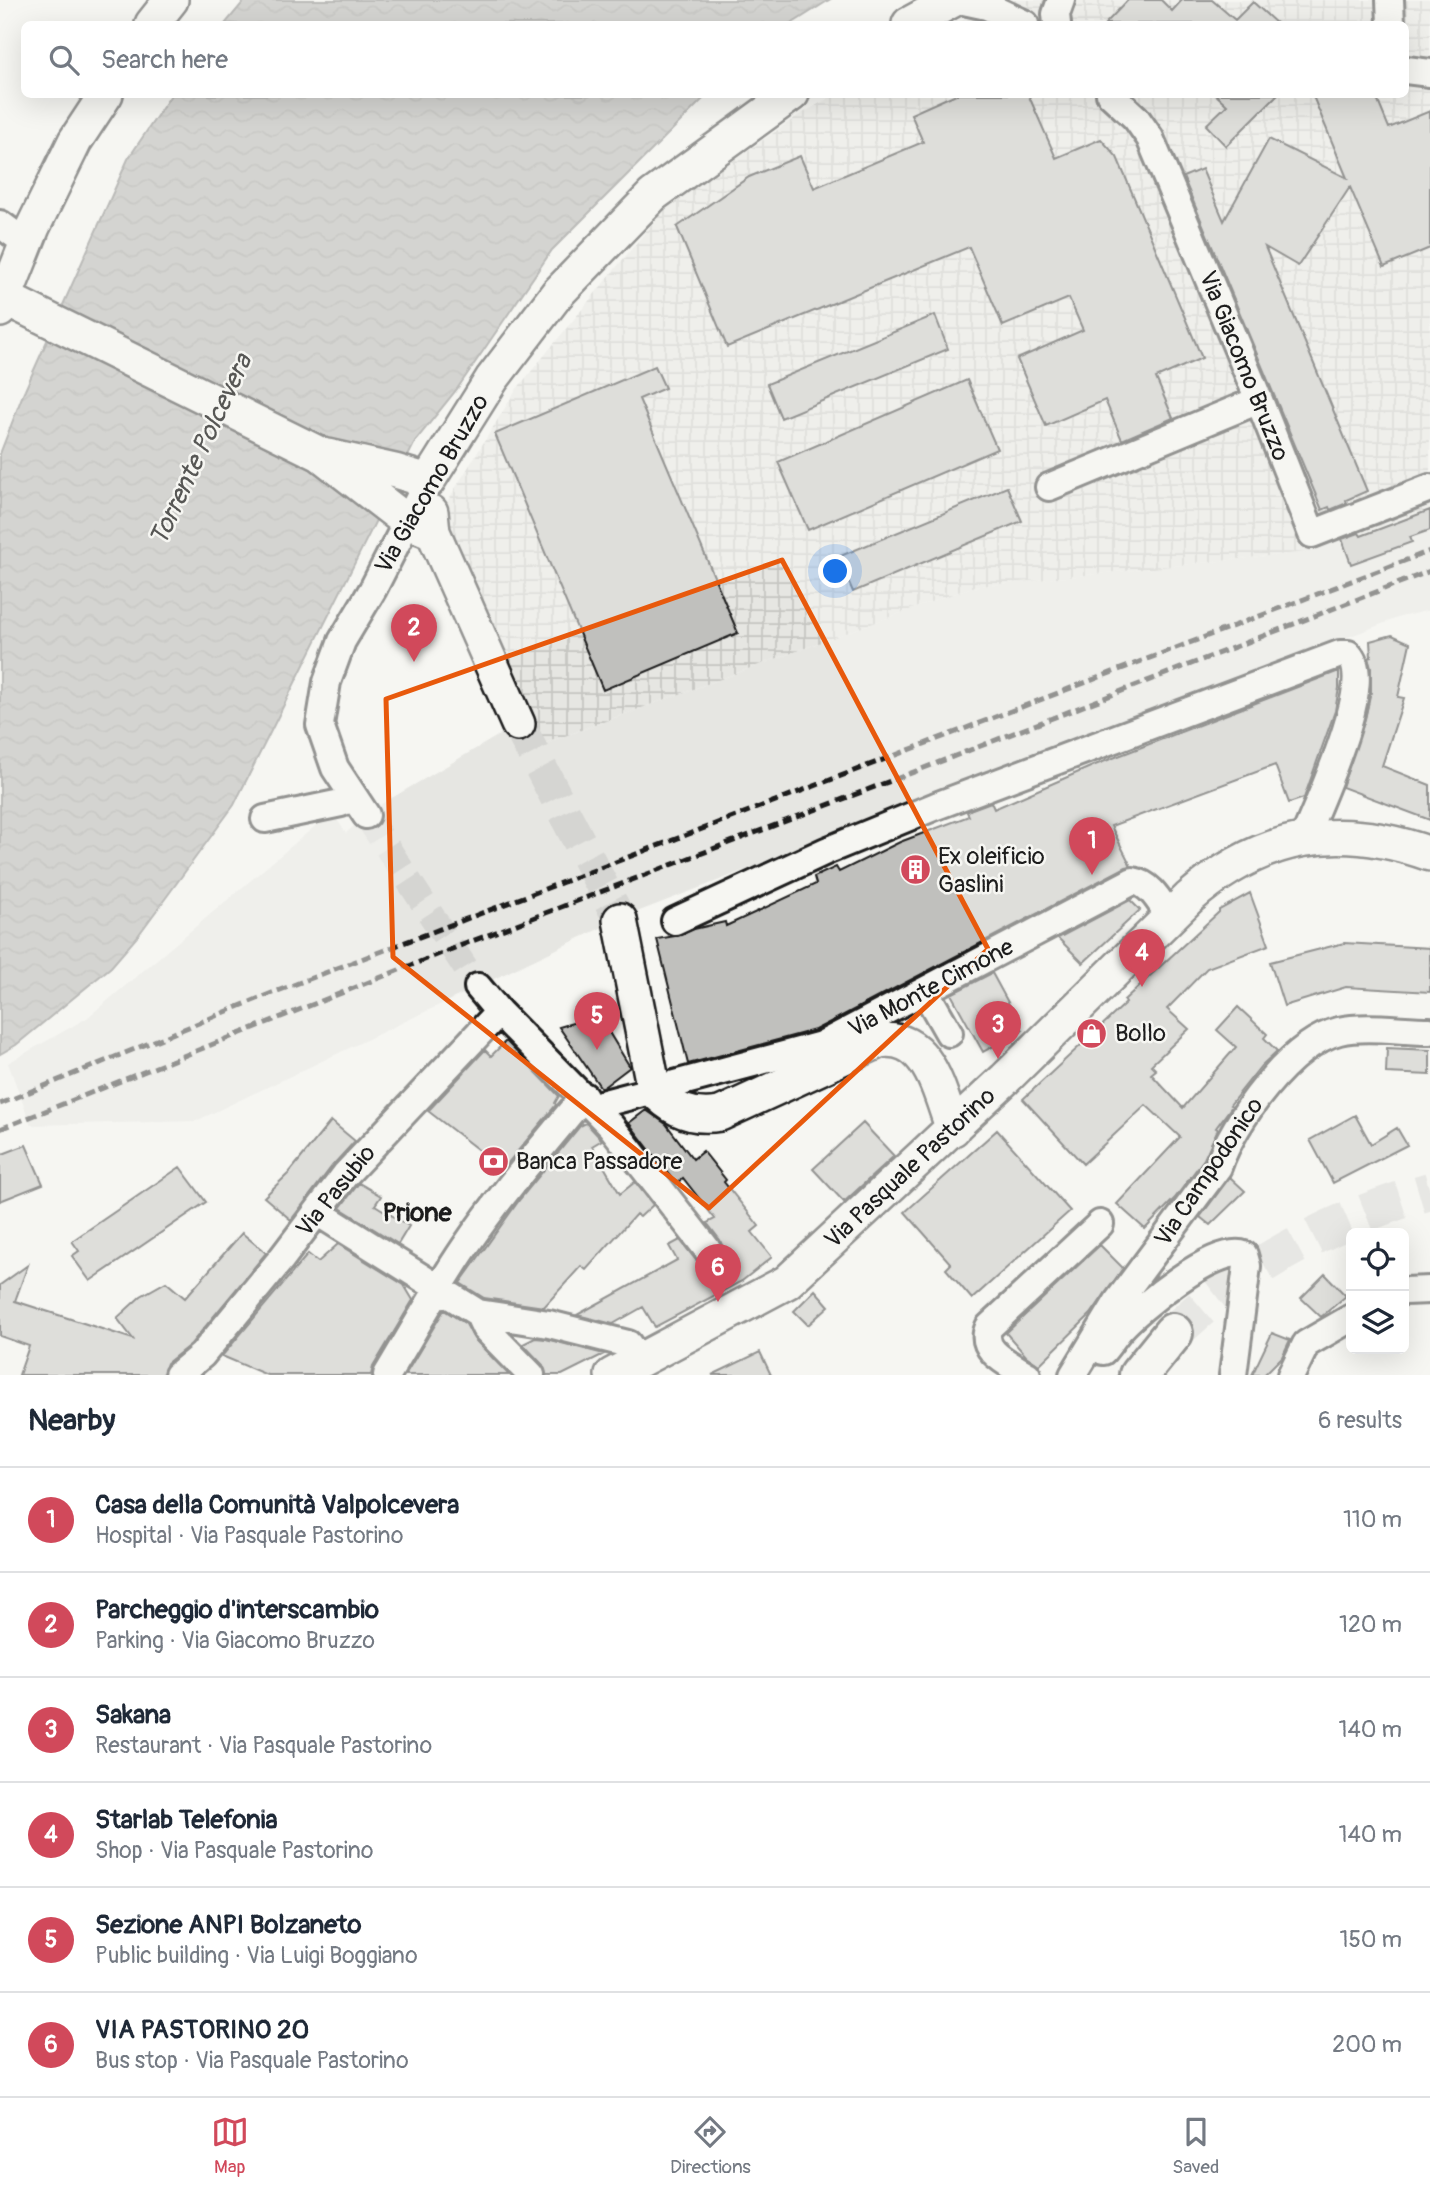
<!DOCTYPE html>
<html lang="en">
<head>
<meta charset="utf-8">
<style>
	:root { --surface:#fff; --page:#f2f2f3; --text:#1f2937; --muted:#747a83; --line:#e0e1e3; --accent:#d1495b }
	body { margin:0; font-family:Pangolin,sans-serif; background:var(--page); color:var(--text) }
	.controls { position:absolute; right:21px; bottom:21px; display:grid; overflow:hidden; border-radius:10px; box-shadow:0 7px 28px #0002 }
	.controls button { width:63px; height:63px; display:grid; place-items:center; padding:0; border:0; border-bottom:2px solid var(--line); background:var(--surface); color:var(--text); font:35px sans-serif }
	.you { position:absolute; left:836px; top:572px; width:24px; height:24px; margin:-18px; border:5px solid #fff; border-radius:50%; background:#1a73e8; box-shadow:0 0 0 10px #1a73e833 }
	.badge { display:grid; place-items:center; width:46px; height:46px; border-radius:50%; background:var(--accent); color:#fff; font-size:23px; font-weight:700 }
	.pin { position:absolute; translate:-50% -58px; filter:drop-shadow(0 2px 4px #0008) }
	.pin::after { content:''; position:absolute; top:37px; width:24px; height:21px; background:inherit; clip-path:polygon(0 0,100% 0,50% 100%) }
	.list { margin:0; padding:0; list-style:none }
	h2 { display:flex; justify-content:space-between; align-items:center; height:91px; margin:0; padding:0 28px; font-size:30px }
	h2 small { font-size:23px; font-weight:400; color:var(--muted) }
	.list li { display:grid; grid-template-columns:46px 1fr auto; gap:21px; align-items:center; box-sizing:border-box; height:105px; padding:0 28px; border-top:2px solid var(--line) }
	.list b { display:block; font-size:26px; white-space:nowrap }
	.list p { margin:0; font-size:23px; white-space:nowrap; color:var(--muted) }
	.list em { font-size:23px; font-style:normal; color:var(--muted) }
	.icon { flex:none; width:38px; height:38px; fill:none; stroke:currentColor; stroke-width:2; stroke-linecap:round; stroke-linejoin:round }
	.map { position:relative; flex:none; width:1430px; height:1375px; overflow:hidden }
	.search { position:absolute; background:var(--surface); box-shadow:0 7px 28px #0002; left:21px; right:21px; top:21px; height:77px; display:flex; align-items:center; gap:18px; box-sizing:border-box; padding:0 24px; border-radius:10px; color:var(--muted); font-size:26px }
	.sheet { height:721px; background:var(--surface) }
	nav { display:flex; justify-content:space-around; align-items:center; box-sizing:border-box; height:98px; border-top:2px solid var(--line); background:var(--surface); font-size:19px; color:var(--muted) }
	nav a { display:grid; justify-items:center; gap:4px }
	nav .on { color:var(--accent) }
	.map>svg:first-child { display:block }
	.built { fill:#e6e6e2 }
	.industrial { fill:url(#industrial-grid) }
	.water { fill:url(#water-waves); stroke:#727271; stroke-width:2 }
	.building { fill:#c0c0bd; stroke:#1c1c1c; stroke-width:2 }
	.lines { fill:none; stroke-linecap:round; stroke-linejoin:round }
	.minor-tunnel { stroke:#d5d5d2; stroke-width:26; stroke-dasharray:26 13; stroke-linecap:butt }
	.major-tunnel { stroke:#d5d5d2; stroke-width:33; stroke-dasharray:33 17; stroke-linecap:butt }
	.highway-tunnel { stroke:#d5d5d2; stroke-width:38; stroke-dasharray:38 19; stroke-linecap:butt }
	.minor-casing { stroke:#1c1c1c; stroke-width:32 }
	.major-casing { stroke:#1c1c1c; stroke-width:38 }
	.highway-casing { stroke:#1c1c1c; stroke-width:44 }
	.minor { stroke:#f6f6f2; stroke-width:26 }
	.major { stroke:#f6f6f2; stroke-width:33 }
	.highway { stroke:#f6f6f2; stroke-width:38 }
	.rail { stroke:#1c1c1c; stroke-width:5; stroke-dasharray:10 5; stroke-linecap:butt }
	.marked { fill:none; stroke:#e8590c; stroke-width:5; stroke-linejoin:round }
	.labels { text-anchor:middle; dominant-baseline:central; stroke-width:5; stroke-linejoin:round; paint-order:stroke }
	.street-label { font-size:24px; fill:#1c1c1c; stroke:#f6f6f2 }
	.poi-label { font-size:24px; fill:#1c1c1c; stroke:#f6f6f2; text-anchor:start }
	.water-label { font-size:26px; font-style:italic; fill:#565654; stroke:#f6f6f2 }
	.neighbourhood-label { font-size:26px; font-weight:bold; fill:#1c1c1c; stroke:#f6f6f2 }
</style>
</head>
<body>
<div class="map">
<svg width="1430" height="1375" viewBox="0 0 1430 1375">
	<defs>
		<pattern id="industrial-grid" width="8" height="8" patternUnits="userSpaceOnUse" patternTransform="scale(1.75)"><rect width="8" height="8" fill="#e6e6e2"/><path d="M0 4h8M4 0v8" fill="none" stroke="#c5c5c1"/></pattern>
		<pattern id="water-waves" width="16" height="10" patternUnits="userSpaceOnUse" patternTransform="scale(1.75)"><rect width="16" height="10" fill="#acaca9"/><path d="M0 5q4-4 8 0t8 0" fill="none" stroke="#939391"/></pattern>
	</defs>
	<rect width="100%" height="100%" fill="#f6f6f2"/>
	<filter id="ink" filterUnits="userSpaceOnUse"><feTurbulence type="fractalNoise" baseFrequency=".0143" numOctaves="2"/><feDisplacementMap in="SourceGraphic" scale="14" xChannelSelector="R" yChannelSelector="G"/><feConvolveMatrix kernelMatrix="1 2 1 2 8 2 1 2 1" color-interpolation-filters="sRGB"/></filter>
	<g filter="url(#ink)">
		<path class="built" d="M1430,508V610L1400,617L624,917L196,1121L31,1125L8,1063L87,1018L332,812L346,833L373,809L523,721L543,744L972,587L1307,552Z"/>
		<path class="industrial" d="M1015,0H1430V508L1307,552L972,587L543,744L442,510L516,390L665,208L796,117L834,95L1406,94V24H956Z"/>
		<path class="water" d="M245,0H829L791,24H225Z
			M171,95H707L552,250L457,389L416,440L234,805L137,937L111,967L16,1045L0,1054V454L22,397L128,159Z"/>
		<path class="building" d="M1128,0H1161L1172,11L1182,0H1212L1235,20L1253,2L1277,24H1105Z
			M956,94H1028L1056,158L1101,139L1117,157L1202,358L1156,378L1173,418L1122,440L1105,400L1046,426L1017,359L1083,330L1069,298L1003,326L969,247L727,347L677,227L749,177L800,156L814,188L923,142L911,114Z
			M1215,94H1278L1226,146L1206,125L1227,105Z
			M1312,94H1375L1389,128L1430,111V248L1384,267L1350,187L1298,266L1265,247L1367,491L1346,500L1347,503L1330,510L1329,507L1322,510L1183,177L1202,169L1224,221L1269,139L1347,178Z
			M935,315L948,349L781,418L767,384Z
			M655,366L665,388L639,399L738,633L603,690L495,434Z
			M967,380L997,449L808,530L778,462Z
			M1007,487L1022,521L853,592L838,557Z
			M1430,510V530L1410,537L1412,542L1351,564L1342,539L1359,533L1361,536Z
			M1392,635L1410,643L1398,697L1404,698L1382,766L1430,785V820L1342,787L1365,719L1371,692V668L1368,658L1371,657L1370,641Z
			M1339,671V688L1335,711L1304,798L1289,803L1275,765L1111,826L1131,866L1126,867L815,1030L688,1064L657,939L681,935L694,929L725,922L726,926L816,884L814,877L836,867L839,872L900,842L969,816L967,812L972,809L991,802L994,809L1095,765Z
			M1250,893L1269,945L1207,968L1167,1009L1189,1029L1151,1065L1156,1070L1151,1074L1183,1108L1236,1047L1217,1030L1238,1007L1267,1034L1264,1038L1277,1051L1261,1066L1230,1105L1232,1106L1216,1128L1218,1129L1204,1159L1175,1198L1145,1229L1117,1204L1180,1137L1146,1105L1083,1164L1023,1099L1126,1003L1124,1000L1219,912V910Z
			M1130,900L1140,910L1083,963L1058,938Z
			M1344,943L1430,948V992L1346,987L1284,1006L1270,962Z
			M992,973L1023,1030L983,1052L951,994Z
			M603,1014L610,1034L630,1067L605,1086L601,1088L559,1027Z
			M506,1041L559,1096L555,1103L556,1105L503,1169L428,1111L485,1050L491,1056Z
			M1387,1048L1430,1050V1075L1386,1073Z
			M646,1110L666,1124L693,1159L703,1151L726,1180L724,1182L759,1226L752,1232L772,1257L742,1281L655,1327L643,1307L613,1324L577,1315L677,1260L669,1246L680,1240L695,1259L702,1264L709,1265L716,1262L722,1254L723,1248L720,1240L707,1223L715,1219L683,1178L676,1184L629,1123Z
			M1355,1115L1371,1144L1397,1128L1407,1145L1333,1183L1310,1140Z
			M331,1121L355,1141L333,1165L291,1220L264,1197L289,1173Z
			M586,1123L602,1140L592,1146L620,1194L635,1182L653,1205L640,1217L636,1214L586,1270L581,1266L544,1307L484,1298L460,1283L520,1199L580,1126Z
			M863,1123L894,1156L844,1202L813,1169Z
			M997,1130L1070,1211L972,1299L946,1269L951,1264L905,1212Z
			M26,1145L43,1184L0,1201V1155Z
			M180,1167L206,1202L90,1281L72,1256L79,1251L72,1241Z
			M1230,1177L1245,1191L1210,1225L1200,1217Z
			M359,1183L381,1196L375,1205L409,1226L398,1244L340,1208Z
			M242,1233L266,1253L191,1344L167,1363L163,1375H19L29,1346L0,1336V1285L28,1265L15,1301L133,1339L117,1318L141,1296L166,1282L185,1298Z
			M338,1244L404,1285L413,1300L373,1367L371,1375H267L222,1356L308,1254L318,1262Z
			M1100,1245L1123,1268L1091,1314L1039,1365L1026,1356L1006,1333Z
			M1325,1274L1346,1296L1321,1317L1301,1298Z
			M815,1290L829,1306L808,1325L794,1311Z
			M444,1310L466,1324L474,1339L509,1375H405Z
			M1272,1333L1290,1340L1282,1357L1264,1375H1252Z
			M535,1338L546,1339L604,1354L562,1375H546L543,1365L523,1344Z
			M760,1352L771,1375H712Z"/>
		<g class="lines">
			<path class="minor-tunnel" d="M366,815L478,987"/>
			<path class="major-tunnel" d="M518,724L620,920"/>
			<path class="highway-tunnel" d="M1173,1333C1186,1322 1199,1309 1214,1298C1278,1249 1353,1213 1430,1191"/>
			<defs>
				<path id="minor" d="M959,0L987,6L1025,24
					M1390,0L1391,24
					M1057,24L1056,14L1061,0
					M1406,70L1430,73
					M1110,94L1136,118L1150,138L1259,400L1312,534L1430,488
					M0,224L26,243
					M1049,487L1259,400
					M366,815L335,768L320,725L327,682L342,641L373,589L428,481
					M265,819L341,803L354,797
					M675,921L826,851L936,806L1340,654H1348C1377,680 1317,805 1304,838
					M478,987L499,1012L611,1126L707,1249
					M925,991L949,1033
					M667,1086L821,1045L1133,881C1152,884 1160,903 1170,917
					M593,1106L654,1090
					M317,1212L478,1313L549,1324L628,1344L640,1361
					M1404,1291L1430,1290
					M478,1313L485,1328L531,1375
					M1103,1351C1109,1344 1114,1336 1120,1329C1139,1308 1216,1244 1244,1255L1247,1266L1233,1375
					M178,1375L202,1355L282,1258L345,1175L499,1012
					M387,1375C413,1332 437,1288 465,1247C501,1194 543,1146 584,1096
					M1027,1375C1010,1364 978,1351 989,1327L1100,1224
					M1073,1375L1118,1301L1218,1167C1233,1122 1290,1043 1339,1031C1365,1025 1402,1031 1430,1031
					M1291,1375L1306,1344L1351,1318"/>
				<path id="major" d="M152,24L171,0
					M909,24L953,0
					M5,298L320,454L408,522L433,532
					M0,310L33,227L75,141L106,94
					M328,456L395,471L428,481
					M428,481L492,379L557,294L653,195L792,94
					M431,512L433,532L518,724
					M620,920L654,1090C672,1110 693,1119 720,1114L879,1041C929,1033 939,1093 953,1129
					M612,1375L787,1282L1005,1079L1189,898C1262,834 1339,821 1430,854"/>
				<path id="highway" d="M1139,1375L1173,1333"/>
			</defs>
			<use href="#minor" class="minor-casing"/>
			<use href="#major" class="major-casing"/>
			<use href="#highway" class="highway-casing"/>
			<use href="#minor" class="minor"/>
			<use href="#major" class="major"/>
			<use href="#highway" class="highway"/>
			<path class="rail" d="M0,1104L267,995L1430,551
				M0,1129L462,945L906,775L1430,571"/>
		</g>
	</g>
	<path d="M0 0H1430V1375H0ZM782,560L988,949L709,1208L393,957L386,699Z" fill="#f6f6f2" fill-opacity=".55" fill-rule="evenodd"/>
	<path class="marked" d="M782,560L988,949L709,1208L393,957L386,699Z"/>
	<defs>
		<symbol id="building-disc" viewBox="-11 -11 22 22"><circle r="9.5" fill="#d1495b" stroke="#f6f6f2"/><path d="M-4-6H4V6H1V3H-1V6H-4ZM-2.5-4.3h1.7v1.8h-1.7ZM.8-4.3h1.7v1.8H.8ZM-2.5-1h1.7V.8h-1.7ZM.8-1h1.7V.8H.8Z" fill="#fff"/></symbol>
		<symbol id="shop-disc" viewBox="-11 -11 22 22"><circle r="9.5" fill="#d1495b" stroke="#f6f6f2"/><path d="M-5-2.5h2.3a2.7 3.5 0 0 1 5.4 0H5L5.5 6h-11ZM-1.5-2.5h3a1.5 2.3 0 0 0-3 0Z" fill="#fff"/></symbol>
		<symbol id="bank-disc" viewBox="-11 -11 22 22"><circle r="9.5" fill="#d1495b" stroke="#f6f6f2"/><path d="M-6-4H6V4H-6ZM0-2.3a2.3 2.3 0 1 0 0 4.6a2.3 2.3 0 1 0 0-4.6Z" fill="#fff"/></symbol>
	</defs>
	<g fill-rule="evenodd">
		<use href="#building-disc" x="898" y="852" width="35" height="35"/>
		<use href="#shop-disc" x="1074" y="1016" width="35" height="35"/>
		<use href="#bank-disc" x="476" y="1144" width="35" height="35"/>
	</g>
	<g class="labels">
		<g class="street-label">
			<text transform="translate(1244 366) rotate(68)">Via Giacomo Bruzzo</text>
			<text transform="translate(432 484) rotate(-60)">Via Giacomo Bruzzo</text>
			<text transform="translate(931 988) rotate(-28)">Via Monte Cimone</text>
			<text transform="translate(910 1168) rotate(-43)">Via Pasquale Pastorino</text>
			<text transform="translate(1209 1172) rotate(-56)">Via Campodonico</text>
			<text transform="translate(336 1191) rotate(-51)">Via Pasubio</text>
		</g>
		<g class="poi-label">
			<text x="938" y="856">Ex oleificio<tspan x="938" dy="28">Gaslini</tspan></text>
			<text x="1115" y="1033">Bollo</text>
			<text x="516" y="1161">Banca Passadore</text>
		</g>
		<g class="water-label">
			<text transform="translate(201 450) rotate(-65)">Torrente Polcevera</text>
		</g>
		<g class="neighbourhood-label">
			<text x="417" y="1213">Prione</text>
		</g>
	</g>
</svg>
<div class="controls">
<button><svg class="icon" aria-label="locate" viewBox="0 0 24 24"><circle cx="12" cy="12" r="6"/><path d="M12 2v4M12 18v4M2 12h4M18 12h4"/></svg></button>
<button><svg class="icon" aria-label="layers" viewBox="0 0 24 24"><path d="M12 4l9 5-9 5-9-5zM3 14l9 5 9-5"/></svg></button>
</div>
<div class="you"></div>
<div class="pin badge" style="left:1092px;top:875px">1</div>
<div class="pin badge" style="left:414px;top:662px">2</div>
<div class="pin badge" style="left:998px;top:1059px">3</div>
<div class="pin badge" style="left:1142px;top:987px">4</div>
<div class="pin badge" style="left:597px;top:1050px">5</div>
<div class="pin badge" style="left:718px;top:1302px">6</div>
<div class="search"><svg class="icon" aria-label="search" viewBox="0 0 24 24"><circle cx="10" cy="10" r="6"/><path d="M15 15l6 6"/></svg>Search here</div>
</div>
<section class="sheet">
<h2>Nearby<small>6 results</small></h2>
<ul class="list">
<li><span class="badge">1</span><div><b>Casa della Comunità Valpolcevera</b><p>Hospital · Via Pasquale Pastorino</p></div><em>110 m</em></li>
<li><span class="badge">2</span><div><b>Parcheggio d'interscambio</b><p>Parking · Via Giacomo Bruzzo</p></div><em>120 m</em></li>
<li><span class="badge">3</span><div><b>Sakana</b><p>Restaurant · Via Pasquale Pastorino</p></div><em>140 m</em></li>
<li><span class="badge">4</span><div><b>Starlab Telefonia</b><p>Shop · Via Pasquale Pastorino</p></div><em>140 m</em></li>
<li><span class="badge">5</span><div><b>Sezione ANPI Bolzaneto</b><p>Public building · Via Luigi Boggiano</p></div><em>150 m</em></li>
<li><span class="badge">6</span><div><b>VIA PASTORINO 20</b><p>Bus stop · Via Pasquale Pastorino</p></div><em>200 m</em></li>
</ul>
</section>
<nav>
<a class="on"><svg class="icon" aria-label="map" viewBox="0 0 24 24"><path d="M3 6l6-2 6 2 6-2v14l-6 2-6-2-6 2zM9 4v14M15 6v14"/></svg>Map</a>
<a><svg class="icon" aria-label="directions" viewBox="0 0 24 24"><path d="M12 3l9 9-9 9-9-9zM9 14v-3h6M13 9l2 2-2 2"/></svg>Directions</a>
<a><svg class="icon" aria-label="saved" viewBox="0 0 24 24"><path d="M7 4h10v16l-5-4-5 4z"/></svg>Saved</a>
</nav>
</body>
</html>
